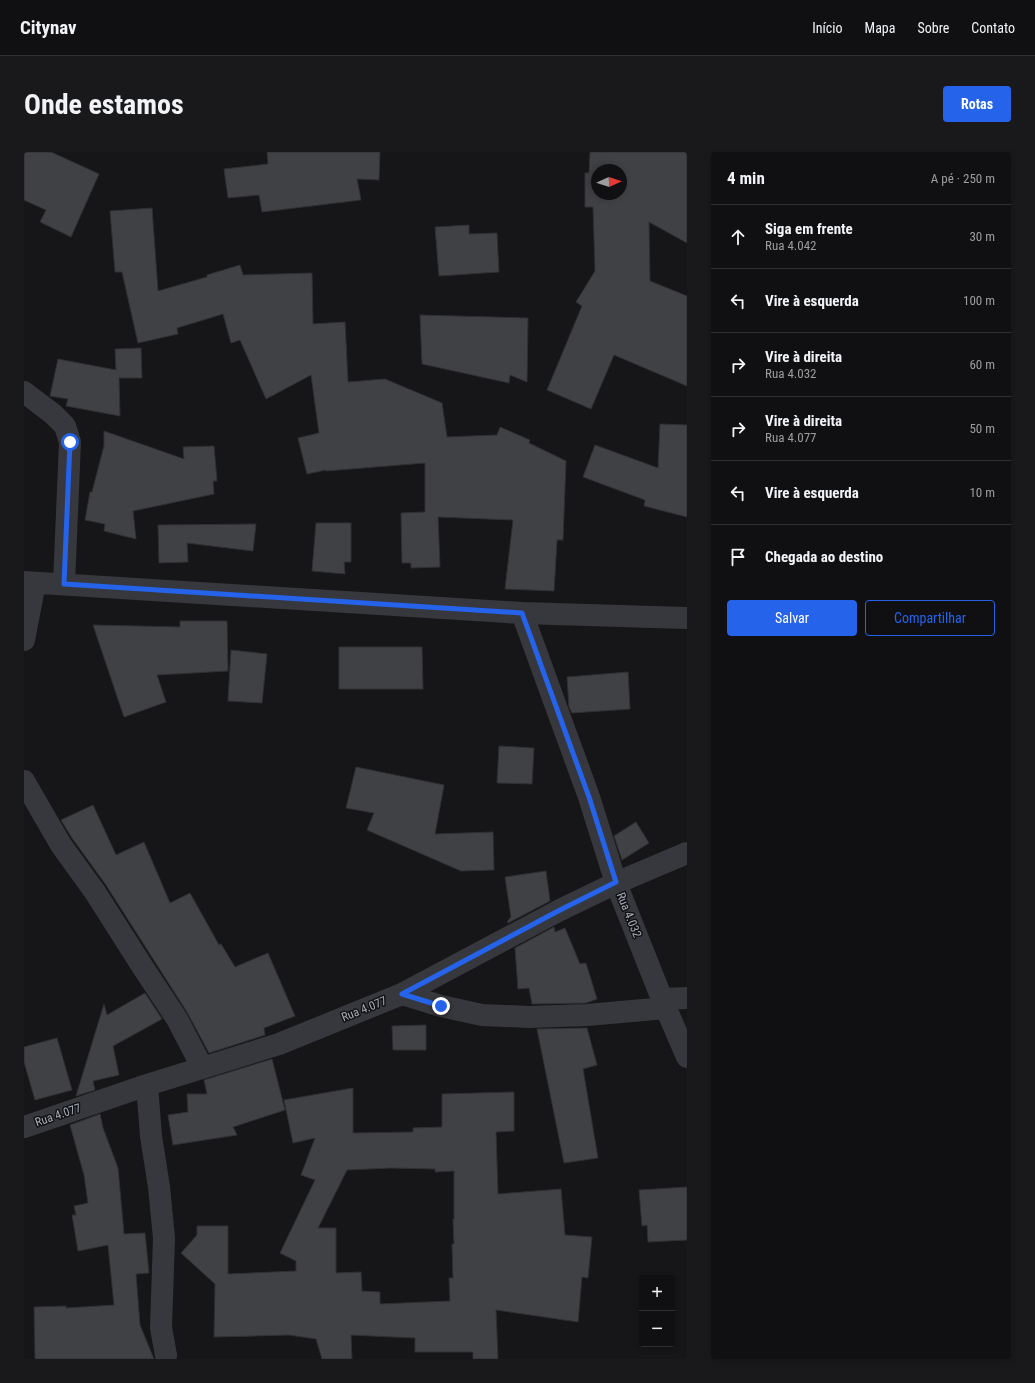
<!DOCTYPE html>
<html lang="pt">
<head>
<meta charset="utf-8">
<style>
	:root { --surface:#101012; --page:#19191b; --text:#f1f3f6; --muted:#9c9d9f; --line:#303032; --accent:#2563eb }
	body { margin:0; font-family:"Roboto Condensed",sans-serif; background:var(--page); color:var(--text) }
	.controls { position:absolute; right:12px; bottom:12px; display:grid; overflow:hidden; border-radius:4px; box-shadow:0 2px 6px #0003 }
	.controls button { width:36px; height:36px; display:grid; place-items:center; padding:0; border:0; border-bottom:1px solid var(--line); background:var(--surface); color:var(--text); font:20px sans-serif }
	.compass { position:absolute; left:567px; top:12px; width:36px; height:36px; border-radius:50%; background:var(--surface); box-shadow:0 2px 6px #0003; rotate:87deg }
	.stop { position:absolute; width:12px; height:12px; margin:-9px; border:3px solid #2563eb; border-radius:50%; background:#fff }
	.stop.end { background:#2563eb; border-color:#fff; box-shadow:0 1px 4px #0008 }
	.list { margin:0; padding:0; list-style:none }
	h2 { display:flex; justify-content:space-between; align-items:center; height:52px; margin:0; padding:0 16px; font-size:17px }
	h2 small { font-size:13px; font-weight:400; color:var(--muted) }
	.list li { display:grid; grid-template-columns:26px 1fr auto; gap:12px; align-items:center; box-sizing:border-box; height:64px; padding:0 16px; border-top:1px solid var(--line) }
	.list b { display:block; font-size:15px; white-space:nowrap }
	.list p { margin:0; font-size:13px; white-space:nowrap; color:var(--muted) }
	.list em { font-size:13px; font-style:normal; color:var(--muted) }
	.actions { display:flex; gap:8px; padding:12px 16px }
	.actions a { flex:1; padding:9px 0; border:1px solid var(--accent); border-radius:4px; text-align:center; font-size:14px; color:var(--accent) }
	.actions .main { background:var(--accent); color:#fff }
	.icon { flex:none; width:22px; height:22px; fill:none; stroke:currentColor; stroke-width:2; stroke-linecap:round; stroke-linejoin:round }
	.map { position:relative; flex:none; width:663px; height:1207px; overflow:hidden; border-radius:4px }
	header { display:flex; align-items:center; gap:24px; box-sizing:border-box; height:56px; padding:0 20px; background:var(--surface); border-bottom:1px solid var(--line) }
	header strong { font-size:19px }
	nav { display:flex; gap:22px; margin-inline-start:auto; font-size:14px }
	.intro { display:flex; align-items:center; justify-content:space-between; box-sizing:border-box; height:96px; padding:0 24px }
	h1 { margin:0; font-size:28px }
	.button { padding:10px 18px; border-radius:4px; background:var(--accent); color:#fff; font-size:14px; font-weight:700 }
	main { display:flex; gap:24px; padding:0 24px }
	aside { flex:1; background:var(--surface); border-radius:4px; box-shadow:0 2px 6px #0003 }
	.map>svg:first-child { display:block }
	.building { fill:#404145; stroke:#303034; fill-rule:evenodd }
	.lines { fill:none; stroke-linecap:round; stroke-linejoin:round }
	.minor { stroke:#37383d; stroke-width:22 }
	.route { stroke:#2563eb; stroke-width:5 }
	.labels { text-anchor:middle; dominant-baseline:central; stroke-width:3; stroke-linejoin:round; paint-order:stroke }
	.street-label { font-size:12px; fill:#a8adb8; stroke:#111113 }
</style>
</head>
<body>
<header>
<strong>Citynav</strong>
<nav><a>Início</a><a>Mapa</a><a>Sobre</a><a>Contato</a></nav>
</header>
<div class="intro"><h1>Onde estamos</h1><a class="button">Rotas</a></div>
<main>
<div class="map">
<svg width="663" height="1207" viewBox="0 0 663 1207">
	<rect width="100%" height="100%" fill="#161618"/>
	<path class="building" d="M0,0H27L75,22L47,85L16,70L22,58L0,48Z
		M243,0H356L355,28L333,27L337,48L238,60L235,43L204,46L200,17L244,12Z
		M566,0H663V91L625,70L626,129L663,144V234L590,203L567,257L523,238L558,154L552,150L571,119L569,55H561V21H565ZM573,18H597V42H573Z
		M128,56L134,139L183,125V123L216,113L219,123L288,121L289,172L321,170L324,230L361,227L418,251L423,285L473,283L476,275L506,288L505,291L542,309L539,388H533L530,439L481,437L489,368L414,365L416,415L387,416V411H378L377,361L401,360V311L302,319V318L283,322L274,286L295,281L287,223L242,247L216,188L207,191L199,162L153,176L154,182L114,191L98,120H91L86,59Z
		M445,73V82L473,81L475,120L415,124L411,75Z
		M396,163L504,166L503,230L486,223L485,231L398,212Z
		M117,196L118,226H95L96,264L42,254L44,247L26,244L34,207L92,218L91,197Z
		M636,272L663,273V365L620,354L621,348L559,325L571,293L634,316Z
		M80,279L160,307L159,295L190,294L193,329H189L190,342L109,359L112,387L80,379L81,372L61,368L66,340H68L80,294Z
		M292,371H327V410H320L321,422L288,419Z
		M232,372L229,399L163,391L164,410L135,411L134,373Z
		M156,469H203L204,519L133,523L142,550L100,565L69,473L156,475Z
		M315,495H398L399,537H315Z
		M207,498L243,502L238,551L204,549Z
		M604,520L606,557L548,561L545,555L543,525Z
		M475,594L510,596L508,632L473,631Z
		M332,615L420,633L411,682L469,680L470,718L437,719L343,678L350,661L322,656Z
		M69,653L92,703L120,690L146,751L166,741L195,793L197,792L211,815L244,801L271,864L240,876L241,883L185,901L163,860L82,733L48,686L37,668Z
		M612,670L625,691L598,708L590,684Z
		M522,719L526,749L484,771L483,770L487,765L481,725Z
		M530,775L531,780L541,776L556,812L562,811L573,847L562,851L508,852L505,836L494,837L491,796Z
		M121,841L138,867L89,894L95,923L69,929L71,938L52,944L80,852L83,863Z
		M402,873V898H369L368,874Z
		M563,876L573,913L559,917L574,1006L540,1011L513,877Z
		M33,886L48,938L11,948L0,910V895Z
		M248,907L261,958L209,975L213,983L149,993L144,963L164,960L163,942H183L180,928Z
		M329,936V981L389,980V976L418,975V942L490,940V979L472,980L474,1042L537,1037L541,1083L568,1085L564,1126L558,1125L554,1170L472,1158L474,1207H449V1200H391V1186L327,1183L328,1207H298L292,1187L265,1183L190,1185L191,1132L157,1101L173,1083V1074H204V1122L272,1119V1109L256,1101L291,1028L277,1023L291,986L269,991L260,948ZM367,1016L411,1017V1020L430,1019V1067H429L430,1092H428L429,1126H425L426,1149L356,1152V1140L338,1139L337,1120L312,1121V1076H294L323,1018Z
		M76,962L79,976L94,1016L100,1082L121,1081L125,1121L112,1122L116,1173L130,1207H11L10,1155L42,1154V1156L90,1153L84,1093L54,1099L48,1063H52L50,1054L64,1051L60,1023L46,973Z
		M663,1035V1088L624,1090L623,1073L618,1074L615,1038Z"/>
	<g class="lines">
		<path class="minor" d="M0,240L29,262L41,274L46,290L40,432
			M0,430L498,461L663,466
			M498,461L565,645L592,731L638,847L663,905
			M0,488L11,431
			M0,629L37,693L71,740L118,814L153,867L178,915
			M378,842L417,854L458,863L505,865L563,863L642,856
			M638,847L663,846
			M123,933L127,984L135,1035L140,1086L137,1176L142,1203
			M0,975L123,933L255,892L378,842L536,758L592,731L663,701"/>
	</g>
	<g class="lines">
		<path class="route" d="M46,290L40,432L498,461L565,645L592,730L536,758L378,842L417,854"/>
	</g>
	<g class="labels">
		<g class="street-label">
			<text transform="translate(605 763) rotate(68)">Rua 4.032</text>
			<text transform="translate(340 857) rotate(-22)">Rua 4.077</text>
			<text transform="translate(34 963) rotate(-19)">Rua 4.077</text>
		</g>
	</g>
</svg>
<div class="controls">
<button>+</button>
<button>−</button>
</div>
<svg class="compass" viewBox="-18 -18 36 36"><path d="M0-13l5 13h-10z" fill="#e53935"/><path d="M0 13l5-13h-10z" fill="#9c9d9f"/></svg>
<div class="stop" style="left:46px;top:290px"></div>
<div class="stop end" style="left:417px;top:854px"></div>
</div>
<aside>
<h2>4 min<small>A pé · 250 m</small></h2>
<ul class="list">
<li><svg class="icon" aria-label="ahead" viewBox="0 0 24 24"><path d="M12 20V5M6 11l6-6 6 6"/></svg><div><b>Siga em frente</b><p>Rua 4.042</p></div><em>30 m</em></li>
<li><svg class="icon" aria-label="left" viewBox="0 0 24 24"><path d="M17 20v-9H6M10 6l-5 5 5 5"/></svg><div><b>Vire à esquerda</b></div><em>100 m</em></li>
<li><svg class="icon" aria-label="right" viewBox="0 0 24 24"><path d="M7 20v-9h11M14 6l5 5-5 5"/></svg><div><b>Vire à direita</b><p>Rua 4.032</p></div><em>60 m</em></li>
<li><svg class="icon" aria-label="right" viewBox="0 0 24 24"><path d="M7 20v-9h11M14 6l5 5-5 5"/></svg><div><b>Vire à direita</b><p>Rua 4.077</p></div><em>50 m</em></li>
<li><svg class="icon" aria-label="left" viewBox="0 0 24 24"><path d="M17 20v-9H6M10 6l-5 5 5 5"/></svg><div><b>Vire à esquerda</b></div><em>10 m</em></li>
<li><svg class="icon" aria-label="arrive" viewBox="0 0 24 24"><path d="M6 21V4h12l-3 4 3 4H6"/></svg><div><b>Chegada ao destino</b></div></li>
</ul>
<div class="actions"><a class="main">Salvar</a><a>Compartilhar</a></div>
</aside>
</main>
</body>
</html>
